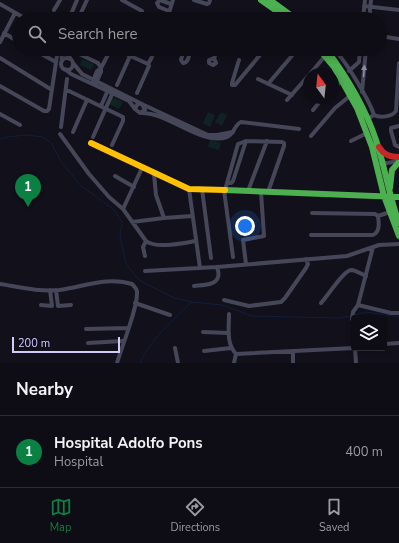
<!DOCTYPE html>
<html lang="en">
<head>
<meta charset="utf-8">
<style>
	:root { --surface:#0e0c14; --page:#1c1a22; --text:#f1f3f6; --muted:#9b9ba0; --line:#2e2c34; --accent:#0b8043 }
	body { margin:0; font-family:"Nunito Sans",sans-serif; background:var(--page); color:var(--text) }
	.controls { position:absolute; right:12px; bottom:12px; display:grid; overflow:hidden; border-radius:4px; box-shadow:0 2px 6px #0003 }
	.controls button { width:36px; height:36px; display:grid; place-items:center; padding:0; border:0; border-bottom:1px solid var(--line); background:var(--surface); color:var(--text); font:20px sans-serif }
	.compass { position:absolute; left:303px; top:68px; width:36px; height:36px; border-radius:50%; background:var(--surface); box-shadow:0 2px 6px #0003; rotate:345deg }
	.scale { position:absolute; left:12px; bottom:10px; width:108px; box-sizing:border-box; padding-left:4px; border:2px solid #d0ccfb; border-top:0; font-size:11px; line-height:14px; white-space:nowrap; color:#d0ccfb; -webkit-text-stroke:3px #0f0d1d; paint-order:stroke }
	.you { position:absolute; left:245px; top:226px; width:14px; height:14px; margin:-10px; border:3px solid #fff; border-radius:50%; background:#1a73e8; box-shadow:0 0 0 6px #1a73e833 }
	.badge { display:grid; place-items:center; width:26px; height:26px; border-radius:50%; background:var(--accent); color:#fff; font-size:13px; font-weight:700 }
	.pin { position:absolute; translate:-50% -33px; filter:drop-shadow(0 1px 2px #0008) }
	.pin::after { content:''; position:absolute; top:21px; width:14px; height:12px; background:inherit; clip-path:polygon(0 0,100% 0,50% 100%) }
	.list { margin:0; padding:0; list-style:none }
	h2 { display:flex; justify-content:space-between; align-items:center; height:52px; margin:0; padding:0 16px; font-size:17px }
	h2 small { font-size:13px; font-weight:400; color:var(--muted) }
	.list li { display:grid; grid-template-columns:26px 1fr auto; gap:12px; align-items:center; box-sizing:border-box; height:72px; padding:0 16px; border-top:1px solid var(--line) }
	.list b { display:block; font-size:15px; white-space:nowrap }
	.list p { margin:0; font-size:13px; white-space:nowrap; color:var(--muted) }
	.list em { font-size:13px; font-style:normal; color:var(--muted) }
	.icon { flex:none; width:22px; height:22px; fill:none; stroke:currentColor; stroke-width:2; stroke-linecap:round; stroke-linejoin:round }
	.map { position:relative; flex:none; width:399px; height:363px; overflow:hidden }
	.search { position:absolute; background:var(--surface); box-shadow:0 2px 6px #0003; left:12px; right:12px; top:12px; height:44px; display:flex; align-items:center; gap:10px; box-sizing:border-box; padding:0 14px; border-radius:22px; color:var(--muted); font-size:15px }
	.sheet { height:124px; background:var(--surface) }
	nav { display:flex; justify-content:space-around; align-items:center; box-sizing:border-box; height:56px; border-top:1px solid var(--line); background:var(--surface); font-size:11px; color:var(--muted) }
	nav a { display:grid; justify-items:center; gap:2px }
	nav .on { color:var(--accent) }
	.map>svg:first-child { display:block }
	.green { fill:#102324 }
	.lines { fill:none; stroke-linecap:round; stroke-linejoin:round }
	.stream { stroke:#0f203c; stroke-width:1 }
	.street { stroke:#464659; stroke-width:4 }
	.fast { stroke:#4caf50; stroke-width:6 }
	.slow { stroke:#ffc107; stroke-width:6 }
	.jam { stroke:#c62828; stroke-width:6 }
	.oneway { fill:#8b89aa }
</style>
</head>
<body>
<div class="map">
<svg width="399" height="363" viewBox="0 0 399 363">
	<rect width="100%" height="100%" fill="#12101a"/>
	<path class="green" d="M82,59L94,64L91,70L80,65Z
		M112,97L123,102L119,109L109,104Z
		M208,112L215,115L210,127L203,123Z
		M221,112L227,115L222,126L215,122Z
		M210,140L221,143L219,150L208,147Z"/>
	<g class="lines">
		<path class="stream" d="M0,139L7,137L26,135L43,137L51,143L61,161L80,185L113,209L122,222L120,236L126,264L139,280L174,298L192,302L222,305L252,316L338,318L351,316
			M354,315L366,312L399,317
			M140,363C152,338 172,320 192,302"/>
		<path class="street" d="M122,0L142,11L141,19
			M194,0L207,4L209,3L210,0
			M0,4L26,19
			M364,6L399,10
			M54,10L60,0
			M169,11L159,7L157,3L160,0L171,4
			M79,17L87,0
			M69,19L77,0
			M167,19L173,0
			M363,19L365,0
			M369,19L371,0
			M4,33L19,42
			M380,36L399,39
			M0,42L15,13
			M32,49L56,62
			M61,49L62,61
			M68,49L70,59
			M115,49L148,64L149,66L137,93
			M184,49L181,60L183,63C189,63 189,54 191,49
			M251,49L254,50
			M333,49C344,57 370,102 374,115
			M75,52L98,63L101,68
			M0,58L52,90
			M214,58L209,60V63L213,65L216,63L214,58L218,49
			M61 64a6 6 0 1 1 12 0a6 6 0 1 1-12 0Z
			M239,60L232,83V85H235L265,49
			M73,63L82,74L142,104L145,110L140,113L135,109L137,105L140,103
			M148,64L152,57
			M101,68L111,49
			M65,69L71,74L129,101L135,109
			M349,71L359,62L360,49
			M310,74L325,56
			M258,79L292,95
			M93,81L97,71L101,68V72L96,83
			M268,84L296,51
			M117,85L130,56
			M0,86L44,111H47L49,109L58,49
			M333,89L342,80
			M67,91H69L123,117V121L112,145
			M362,92L366,49
			M287,100L309,75
			M144,105L208,135H217L233,132
			M101,106L108,90
			M313,110L323,98
			M142,113C170,113 201,146 227,137C234,135 234,125 241,122L299,129
			M0,114L20,125
			M367,119L374,115C380,118 392,117 396,111L399,63
			M399,126L391,128V131L395,145L399,147
			M61,127L67,79
			M73,132L87,100
			M60,134L89,174L109,197L123,209L146,241C156,249 183,243 196,241
			M311,136L335,108L351,95
			M93,137L113,92
			M351,141L367,133
			M381,164L399,161
			M154,174L156,195L164,218
			M115,176L134,187
			M227,183H231L233,181L246,141
			M189,189L200,268
			M202,189L211,258
			M224,190L233,257
			M225,190L238,144L246,141L282,142L284,143V146L268,192
			M248,191L267,141
			M123,209L142,168
			M312,213L375,214L378,216L390,212
			M132,222L164,218L192,216
			M311,235H373C380,232 379,223 378,216
			M373,247L358,305L391,313H399
			M145,256L143,247L146,241
			M246,264L243,240L264,236L261,192
			M145,271L217,267L347,256L379,245L399,244
			M0,284C19,287 39,292 59,290C83,287 108,276 132,284C134,286 137,289 137,292C138,307 122,346 117,363
			M194,286C200,285 216,286 218,277C219,275 218,270 217,267
			M56,290L58,306L71,305
			M224,300L249,306L281,302L285,298L306,268L308,264L306,259
			M135,303L170,315
			M321,303C327,297 343,271 351,270C355,270 362,274 366,276
			M41,305L52,306L50,290
			M229,314C229,329 226,343 236,354
			M354,321L352,319L353,312L358,305
			M86,329L128,328
			M203,332L229,333
			M88,343L123,341
			M384,344L399,343
			M175,348L178,363
			M355,348L356,363
			M204,351L231,348
			M236,354L354,348
			M234,363L236,354
			M293,363V352"/>
		<path class="fast" d="M261,0L288,19
			M270,0L296,19
			M319,49L334,67L357,108L372,147L384,196L399,236
			M326,49C347,77 365,107 376,140C385,167 389,196 399,223
			M390,188L392,170L399,162
			M225,190L399,197"/>
		<path class="slow" d="M91,143L189,189L225,190"/>
		<path class="jam" d="M379,147C384,155 390,157 399,157"/>
	</g>
	<defs><path id="oneway-solid" d="M-6-.8H1V-3.2L6.5 0L1 3.2V.8H-6Z"/></defs>
	<use class="oneway" href="#oneway-solid" transform="translate(364 71) rotate(-86)"/>
</svg>
<div class="controls">
<button><svg class="icon" aria-label="layers" viewBox="0 0 24 24"><path d="M12 4l9 5-9 5-9-5zM3 14l9 5 9-5"/></svg></button>
</div>
<svg class="compass" viewBox="-18 -18 36 36"><path d="M0-13l5 13h-10z" fill="#e53935"/><path d="M0 13l5-13h-10z" fill="#9b9ba0"/></svg>
<div class="scale">200 m</div>
<div class="you"></div>
<div class="pin badge" style="left:28px;top:207px">1</div>
<div class="search"><svg class="icon" aria-label="search" viewBox="0 0 24 24"><circle cx="10" cy="10" r="6"/><path d="M15 15l6 6"/></svg>Search here</div>
</div>
<section class="sheet">
<h2>Nearby<small></small></h2>
<ul class="list">
<li><span class="badge">1</span><div><b>Hospital Adolfo Pons</b><p>Hospital</p></div><em>400 m</em></li>
</ul>
</section>
<nav>
<a class="on"><svg class="icon" aria-label="map" viewBox="0 0 24 24"><path d="M3 6l6-2 6 2 6-2v14l-6 2-6-2-6 2zM9 4v14M15 6v14"/></svg>Map</a>
<a><svg class="icon" aria-label="directions" viewBox="0 0 24 24"><path d="M12 3l9 9-9 9-9-9zM9 14v-3h6M13 9l2 2-2 2"/></svg>Directions</a>
<a><svg class="icon" aria-label="saved" viewBox="0 0 24 24"><path d="M7 4h10v16l-5-4-5 4z"/></svg>Saved</a>
</nav>
</body>
</html>
